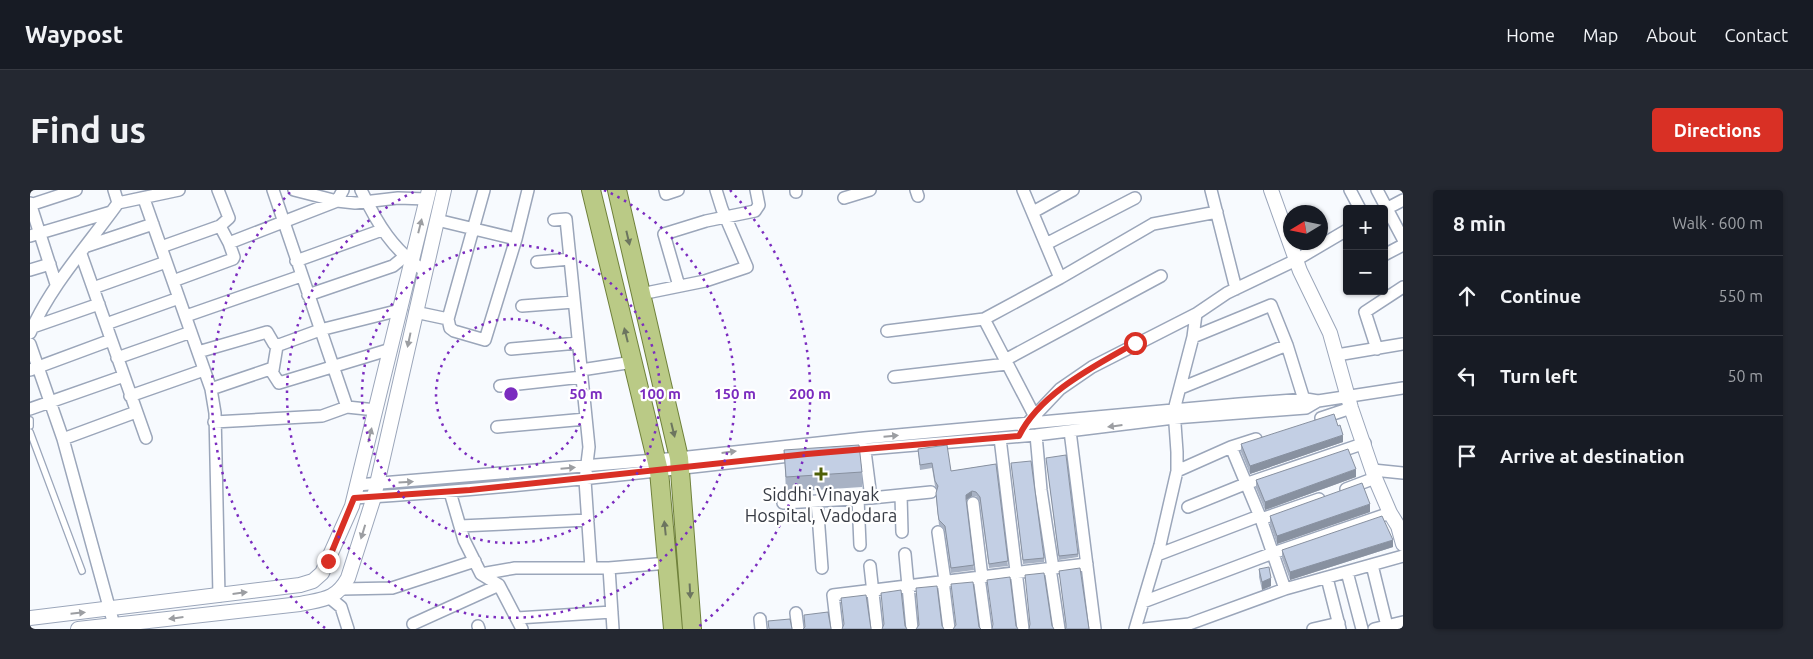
<!DOCTYPE html>
<html lang="en">
<head>
<meta charset="utf-8">
<style>
	:root { --surface:#171b24; --page:#242831; --text:#f1f3f6; --muted:#9ea1a6; --line:#363941; --accent:#d93025 }
	body { margin:0; font-family:Ubuntu,sans-serif; background:var(--page); color:var(--text) }
	.controls { position:absolute; right:15px; top:15px; display:grid; overflow:hidden; border-radius:5px; box-shadow:0 1px 4px #0004 }
	.controls button { width:45px; height:45px; display:grid; place-items:center; padding:0; border:0; border-bottom:1px solid var(--line); background:var(--surface); color:var(--text); font:25px sans-serif }
	.compass { position:absolute; left:1253px; top:15px; width:45px; height:45px; border-radius:50%; background:var(--surface); box-shadow:0 1px 4px #0004; rotate:260deg }
	.stop { position:absolute; width:15px; height:15px; margin:-11px; border:4px solid #d93025; border-radius:50%; background:#fff }
	.stop.end { background:#d93025; border-color:#fff; box-shadow:0 1px 5px #0008 }
	.list { margin:0; padding:0; list-style:none }
	h2 { display:flex; justify-content:space-between; align-items:center; height:65px; margin:0; padding:0 20px; font-size:21px }
	h2 small { font-size:16px; font-weight:400; color:var(--muted) }
	.list li { display:grid; grid-template-columns:32px 1fr auto; gap:15px; align-items:center; box-sizing:border-box; height:80px; padding:0 20px; border-top:1px solid var(--line) }
	.list b { display:block; font-size:19px; white-space:nowrap }
	.list em { font-size:16px; font-style:normal; color:var(--muted) }
	.icon { flex:none; width:28px; height:28px; fill:none; stroke:currentColor; stroke-width:2; stroke-linecap:round; stroke-linejoin:round }
	.map { position:relative; flex:none; width:1373px; height:439px; overflow:hidden; border-radius:5px }
	header { display:flex; align-items:center; gap:30px; box-sizing:border-box; height:70px; padding:0 25px; background:var(--surface); border-bottom:1px solid var(--line) }
	header strong { font-size:24px }
	nav { display:flex; gap:28px; margin-inline-start:auto; font-size:18px }
	.intro { display:flex; align-items:center; justify-content:space-between; box-sizing:border-box; height:120px; padding:0 30px }
	h1 { margin:0; font-size:35px }
	.button { padding:12px 22px; border-radius:5px; background:var(--accent); color:#fff; font-size:18px; font-weight:700 }
	main { display:flex; gap:30px; padding:0 30px }
	aside { flex:1; background:var(--surface); border-radius:5px; box-shadow:0 1px 4px #0004 }
	.map>svg:first-child { display:block }
	.lines { fill:none; stroke-linecap:round; stroke-linejoin:round }
	.service-casing { stroke:#9ba6ba; stroke-width:8 }
	.minor-casing { stroke:#9ba6ba; stroke-width:14 }
	.tertiary-casing { stroke:#9ba6ba; stroke-width:16 }
	.primary-casing { stroke:#6f813b; stroke-width:20 }
	.service { stroke:#fff; stroke-width:5.5 }
	.minor { stroke:#fff; stroke-width:11 }
	.tertiary { stroke:#fff; stroke-width:14 }
	.primary { stroke:#baca86; stroke-width:18 }
	.wall { fill:#a8b2c4 }
	.shaded-wall { fill:#8891a0 }
	.building { fill:#c3cfe4; stroke:#8891a0 }
	.oneway { fill:#9c9ea2 }
	.oneway2 { fill:#6c755f }
	.route { stroke:#d93025; stroke-width:6 }
	.ring { fill:none; stroke:#7b2cbf; stroke-width:2.5; stroke-dasharray:2.5 5 }
	.poi-dot { fill:#4f6006; stroke:#fff; stroke-width:2 }
	.labels { text-anchor:middle; dominant-baseline:central; stroke-width:4.5; stroke-linejoin:round; paint-order:stroke }
	.poi-label { font-size:18px; fill:#383c45; stroke:#fff }
	.centre { fill:#7b2cbf; stroke:#fff; stroke-width:2.5 }
	.ring-label { font-size:15px; text-anchor:middle; font-weight:bold; fill:#7b2cbf; stroke:#fff; stroke-width:4.5; stroke-linejoin:round; paint-order:stroke }
</style>
</head>
<body>
<header>
<strong>Waypost</strong>
<nav><a>Home</a><a>Map</a><a>About</a><a>Contact</a></nav>
</header>
<div class="intro"><h1>Find us</h1><a class="button">Directions</a></div>
<main>
<div class="map">
<svg width="1373" height="439" viewBox="0 0 1373 439">
	<rect width="100%" height="100%" fill="#f7fafe"/>
	<g class="lines">
		<defs>
			<path id="service" d="M0,230V236
				M0,242L52,381"/>
			<path id="minor" d="M84,0L88,13
				M188,0L199,28L190,36L199,53L307,11L313,0
				M243,0L317,217L346,220
				M264,0L307,11L325,13L368,8L397,9
				M331,0C347,33 363,61 395,81
				M454,0L418,129L420,138L424,141L455,150L486,49L498,0
				M635,0L636,4L648,0
				M766,0V2
				M886,0L888,6
				M1181,0L1206,99
				M1320,0L1330,19
				M1347,0L1373,49
				M814,8L840,0
				M114,9L181,199L185,223L189,406
				M0,13L26,94
				M0,15L46,0
				M1354,20L1373,10
				M1003,22L1043,0
				M407,30L486,49
				M524,30L536,29L559,257L555,290L561,378
				M0,46L81,22
				M1016,54L1105,8
				M57,56L123,34
				M131,57L190,36
				M51,64L116,248
				M1354,65L1373,55
				M266,71L352,40
				M507,72L540,69
				M0,80L20,74
				M1030,88L1123,34L1187,22
				M143,91L203,69L204,67L199,53
				M649,96L634,44L676,31L725,21L729,15L726,0
				M63,98L136,72
				M611,104L675,91L717,77L692,19L686,0
				M278,105L363,76L374,67
				M492,116L544,112
				M385,122L418,129
				M156,126L271,86
				M954,129L1030,88L993,0
				M76,134L149,108
				M3,137L69,114
				M857,141L954,129L1004,225
				M0,143C21,95 58,55 88,13L149,0
				M1163,147L1241,115L1257,155L1276,216
				M0,154L33,249L84,435
				M481,159L548,153
				M1347,159L1335,122L1373,97
				M168,162L237,142L244,154L249,155L290,140L370,120
				M1307,165L1373,154
				M87,168L161,142
				M975,170L1131,86
				M0,180L81,150
				M243,180L247,156
				M551,180L603,172
				M864,187L977,174
				M470,196L552,187
				M1151,198L1257,155
				M181,199L240,179L249,193L361,159
				M100,206L174,180
				M0,219L94,186
				M1291,228L1321,218
				M184,232L292,226L317,217
				M467,237L556,229
				M993,238L1030,199L1062,177L1166,124
				M1040,241L1065,439
				M1006,245L1011,300L1023,378
				M970,248L993,439
				M33,249L106,222
				M1201,257L1231,329L1255,399L1373,366
				M814,261L1006,245L1144,228L1276,218L1288,211
				M1343,280L1373,283
				M1147,281L1201,257L1226,249
				M327,295L649,268L834,248L1209,214L1276,209L1288,211L1373,198
				M1316,299L1345,288
				M420,302L434,350L451,384L469,395L492,439
				M871,305L872,342
				M324,308C473,299 620,282 768,265
				M841,308L901,302
				M828,309L830,355
				M787,311L792,378
				M753,313L841,308L834,253
				M943,313L952,387
				M1158,317L1215,294L1335,253
				M1231,329L1289,309
				M430,336L558,330
				M908,342L915,391
				M875,364L882,439
				M1127,365L1229,326
				M1342,375L1357,436
				M840,376L847,439
				M579,378L638,373
				M1020,378L1029,439
				M1317,382L1332,439
				M451,384L485,378H579L583,439
				M949,387L956,439
				M1297,388L1310,439
				M913,391L919,439
				M312,399L362,398L445,371
				M300,408L311,417L318,439
				M1113,412L1243,363L1360,323
				M766,423L768,439
				M487,428L582,422
				M730,429L731,439
				M383,434L469,395
				M448,436L449,439
				M807,439L803,405L1057,374
				M1105,439L1130,355L1147,281V262L1144,220L1163,147L1166,124L1197,103L1266,70L1317,40
				M1115,439L1159,434L1255,399
				M1283,439L1309,433
				M1344,439L1373,432"/>
			<path id="tertiary" d="M1241,0L1270,81L1300,143L1321,218L1345,288L1360,323L1368,336L1373,354
				M0,428L270,395L283,391L292,383L322,316L399,0
				M48,439L270,414C293,409 306,410 318,388L344,307L414,0"/>
			<path id="primary" d="M561,0L629,281L643,439
				M587,0L649,268L662,439"/>
		</defs>
		<use href="#service" class="service-casing"/>
		<use href="#minor" class="minor-casing"/>
		<use href="#tertiary" class="tertiary-casing"/>
		<use href="#primary" class="primary-casing"/>
		<use href="#service" class="service"/>
		<use href="#minor" class="minor"/>
		<use href="#tertiary" class="tertiary"/>
		<use href="#primary" class="primary"/>
	</g>
	<path class="wall" d="M1313,252L1220,284L1211,262V254Z
		M888,259L921,281L966,274L978,376L959,378L950,312L946,306H942L936,310V312L944,380L921,383L915,341L909,335L906,308V303L907,299L905,296L902,278L890,280Z
		M754,260L832,282V297L756,302Z
		M1016,268L1048,364V367L1029,370Z
		M981,273L1014,368V372L993,374Z
		M1326,287L1235,320L1226,298V290Z
		M1340,322L1247,354L1240,334V326Z
		M1363,357L1260,390L1252,368V360Z
		M1229,379L1241,396L1232,400L1229,387Z
		M1029,381L1059,439L1036,438V436Z"/>
	<path class="shaded-wall" d="M1313,245V252L1220,284V276Z
		M1326,279V287L1235,320V312Z
		M942,301V306L936,310V314V305Z
		M1340,314V322L1247,354V346Z
		M1363,350V357L1260,390V382Z
		M1241,388V396L1232,400V392Z"/>
	<path class="building" d="M1304,224L1308,236L1310,235L1313,245L1220,276L1211,254Z
		M829,255L832,282L756,287L754,260Z
		M917,255L921,281L966,274L978,371L959,374L950,307L946,302L942,301L936,305V309L944,375L921,378L915,336L909,330L908,324L906,303L908,296L905,291L902,273L890,275L888,259Z
		M1318,259L1326,279L1235,312L1226,290Z
		M1036,265L1048,364L1029,366L1016,268Z
		M1001,271L1014,368L993,370L981,273Z
		M1332,293L1340,314L1247,346L1240,326Z
		M1352,326L1363,350L1260,382L1252,360Z
		M1239,377L1241,388L1232,392L1229,379Z
		M1050,378L1059,439H1035L1036,438V434L1029,381Z
		M1014,383L1022,436L1024,439H999L1000,434L995,385Z
		M980,387L986,436L988,439H962L963,434L957,390Z
		M943,392L949,437L951,439H923L926,435L921,394Z
		M907,396L912,436L914,439H886L889,435L886,398Z
		M871,400L875,436L877,439H852L854,434L851,403Z
		M836,405L841,439H812L814,434L811,408Z
		M798,422L801,439H773L775,437L774,425Z
		M760,429L762,439H739L738,431Z"/>
	<defs><path id="oneway-solid" d="M-6-.8H1V-3.2L6.5 0L1 3.2V.8H-6Z" transform="scale(1.25)"/></defs>
	<g class="oneway">
		<use href="#oneway-solid" transform="translate(390 36) rotate(-76)"/>
		<use href="#oneway-solid" transform="translate(379 150) rotate(102)"/>
		<use href="#oneway-solid" transform="translate(1085 236) rotate(173)"/>
		<use href="#oneway-solid" transform="translate(340 245) rotate(-76)"/>
		<use href="#oneway-solid" transform="translate(861 246) rotate(-5)"/>
		<use href="#oneway-solid" transform="translate(699 262) rotate(-7)"/>
		<use href="#oneway-solid" transform="translate(538 278) rotate(-5)"/>
		<use href="#oneway-solid" transform="translate(376 292) rotate(-4)"/>
		<use href="#oneway-solid" transform="translate(333 342) rotate(107)"/>
		<use href="#oneway-solid" transform="translate(210 403) rotate(-7)"/>
		<use href="#oneway-solid" transform="translate(48 423) rotate(-6)"/>
		<use href="#oneway-solid" transform="translate(146 428) rotate(173)"/>
	</g>
	<g class="oneway2">
		<use href="#oneway-solid" transform="translate(598 48) rotate(77)"/>
		<use href="#oneway-solid" transform="translate(596 145) rotate(-104)"/>
		<use href="#oneway-solid" transform="translate(643 240) rotate(76)"/>
		<use href="#oneway-solid" transform="translate(635 338) rotate(-96)"/>
		<use href="#oneway-solid" transform="translate(660 401) rotate(87)"/>
	</g>
	<g class="lines">
		<path class="route" d="M298,371L324,308L440,300L777,264L989,246C1010,203 1065,176 1105,153"/>
	</g>
	<g class="ring">
		<circle cx="481" cy="204" r="75"/>
		<circle cx="481" cy="204" r="149"/>
		<path d="M574 0A224 224 0 1 1 388 0"/>
		<path d="M295 438A299 299 0 0 1 262 0M700 0A299 299 0 0 1 667 438"/>
	</g>
	<path class="poi-dot" d="M788.5 276.5h5v5h5v5h-5v5h-5v-5h-5v-5h5z"/>
	<g class="labels">
		<g class="poi-label">
			<text x="791" y="304">Siddhi Vinayak<tspan x="791" dy="21">Hospital, Vadodara</tspan></text>
		</g>
	</g>
	<circle cx="481" cy="204" r="8" class="centre"/>
	<g class="ring-label">
		<text x="556" y="209">50 m</text>
		<text x="630" y="209">100 m</text>
		<text x="705" y="209">150 m</text>
		<text x="780" y="209">200 m</text>
	</g>
</svg>
<div class="controls">
<button>+</button>
<button>−</button>
</div>
<svg class="compass" viewBox="-18 -18 36 36"><path d="M0-13l5 13h-10z" fill="#e53935"/><path d="M0 13l5-13h-10z" fill="#9ea1a6"/></svg>
<div class="stop" style="left:1105px;top:153px"></div>
<div class="stop end" style="left:298px;top:371px"></div>
</div>
<aside>
<h2>8 min<small>Walk · 600 m</small></h2>
<ul class="list">
<li><svg class="icon" aria-label="ahead" viewBox="0 0 24 24"><path d="M12 20V5M6 11l6-6 6 6"/></svg><div><b>Continue</b></div><em>550 m</em></li>
<li><svg class="icon" aria-label="left" viewBox="0 0 24 24"><path d="M17 20v-9H6M10 6l-5 5 5 5"/></svg><div><b>Turn left</b></div><em>50 m</em></li>
<li><svg class="icon" aria-label="arrive" viewBox="0 0 24 24"><path d="M6 21V4h12l-3 4 3 4H6"/></svg><div><b>Arrive at destination</b></div></li>
</ul>
</aside>
</main>
</body>
</html>
